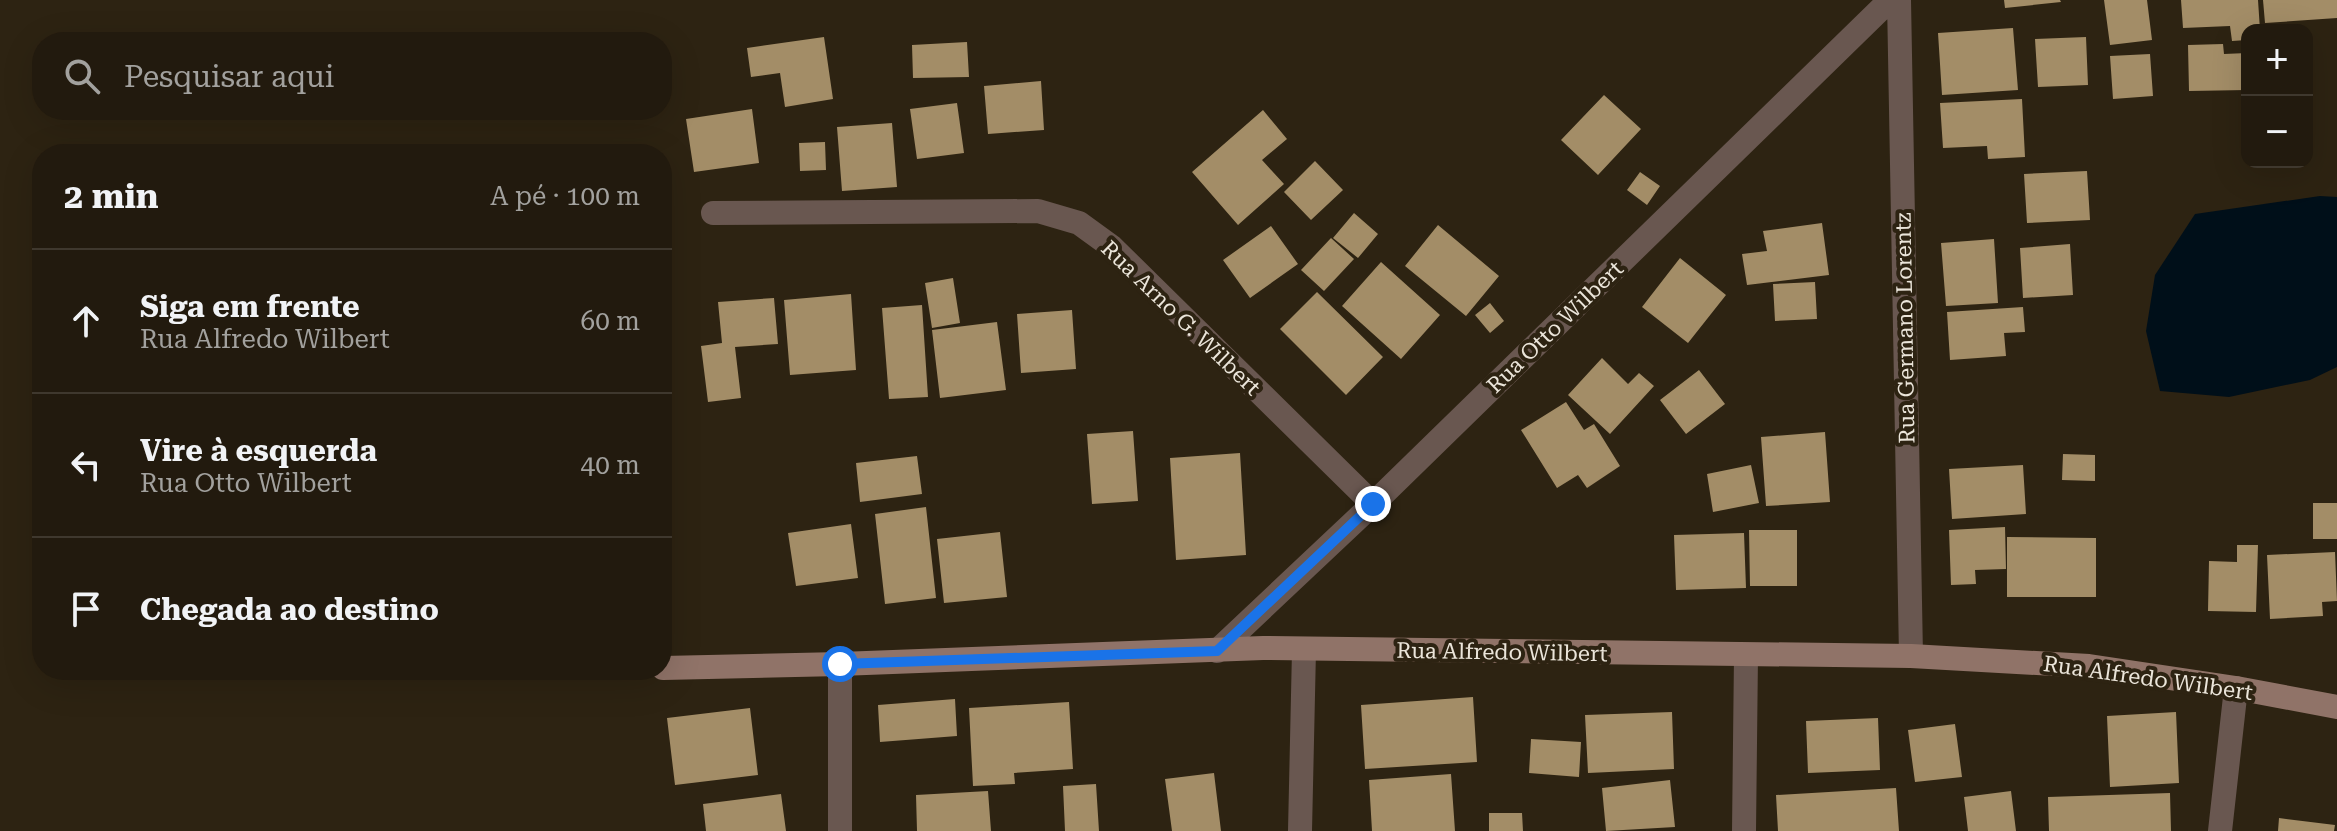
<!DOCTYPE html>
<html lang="pt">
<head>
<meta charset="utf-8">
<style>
	:root { --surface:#221a0e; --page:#2a2317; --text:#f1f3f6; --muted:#a2a19e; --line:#3f382e }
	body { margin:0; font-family:"Roboto Serif",serif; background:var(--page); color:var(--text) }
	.controls { position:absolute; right:24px; top:24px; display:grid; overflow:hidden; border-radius:16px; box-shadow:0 8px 32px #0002 }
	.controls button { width:72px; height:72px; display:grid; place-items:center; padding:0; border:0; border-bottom:2px solid var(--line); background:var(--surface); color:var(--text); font:40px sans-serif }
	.stop { position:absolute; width:24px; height:24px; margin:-18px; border:6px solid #1a73e8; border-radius:50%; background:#fff }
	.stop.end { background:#1a73e8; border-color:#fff; box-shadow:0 2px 8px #0008 }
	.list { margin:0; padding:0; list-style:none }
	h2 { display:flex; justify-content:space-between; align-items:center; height:104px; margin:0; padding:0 32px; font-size:34px }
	h2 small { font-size:26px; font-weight:400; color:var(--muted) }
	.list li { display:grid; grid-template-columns:52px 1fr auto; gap:24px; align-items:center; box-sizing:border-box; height:144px; padding:0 32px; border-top:2px solid var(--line) }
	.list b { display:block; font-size:30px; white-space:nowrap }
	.list p { margin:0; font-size:26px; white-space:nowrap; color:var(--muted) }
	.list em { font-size:26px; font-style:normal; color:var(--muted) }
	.icon { flex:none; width:44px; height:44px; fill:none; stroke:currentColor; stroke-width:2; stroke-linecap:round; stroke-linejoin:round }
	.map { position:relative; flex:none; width:2337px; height:831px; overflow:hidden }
	.search { position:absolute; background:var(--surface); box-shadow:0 8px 32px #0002; left:32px; top:32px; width:640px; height:88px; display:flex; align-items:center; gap:20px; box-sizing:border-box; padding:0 28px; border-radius:32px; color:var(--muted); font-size:30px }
	.panel { position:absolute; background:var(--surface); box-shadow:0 8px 32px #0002; left:32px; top:144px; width:640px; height:536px; border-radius:32px }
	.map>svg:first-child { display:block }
	.water { fill:#000f19 }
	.building { fill:#a38d67 }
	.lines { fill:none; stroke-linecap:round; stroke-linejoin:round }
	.street { stroke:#695750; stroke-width:24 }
	.secondary { stroke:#907368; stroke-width:24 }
	.route { stroke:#1a73e8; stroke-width:10 }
	.labels { text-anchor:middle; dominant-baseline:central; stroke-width:8; stroke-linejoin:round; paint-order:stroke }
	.street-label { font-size:22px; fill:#ebe5da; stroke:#2d2312 }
</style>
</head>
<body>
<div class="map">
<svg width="2337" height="831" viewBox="0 0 2337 831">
	<rect width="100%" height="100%" fill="#2d2312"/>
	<path class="water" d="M2320,196L2337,197V367L2310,380L2229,397L2160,391L2146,331L2155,275L2195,214Z"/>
	<path class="building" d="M2004,0H2060L2061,2L2005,8Z
		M2104,0H2147L2152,40L2110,45Z
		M2181,0H2258L2260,30H2247V40L2232,41L2230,26L2183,28Z
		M2263,0H2337V18L2265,23Z
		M2013,28L2018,90L1942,95L1938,33Z
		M824,37L833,99L785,107L780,73L751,77L747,48Z
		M2086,37L2088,85L2038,87L2035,39Z
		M967,42L969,77L913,78L912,45Z
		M2223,44L2224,54L2247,53V90L2189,91L2188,45Z
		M2150,54L2153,96L2113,99L2110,56Z
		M1041,81L1044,130L988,134L984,86Z
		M1604,95L1641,129L1598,175L1561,140Z
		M2022,99L2025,157L1988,159L1987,146L1943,148L1940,103Z
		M957,103L964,153L917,159L910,109Z
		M752,109L759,163L694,172L686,119Z
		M1263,110L1287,139L1262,160L1284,184L1238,225L1192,172Z
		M892,123L897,187L842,191L837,127Z
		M825,142L826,170L800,171L799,143Z
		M1315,161L1343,190L1311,220L1284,192Z
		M2087,171L2090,220L2027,223L2024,174Z
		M1640,172L1660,186L1647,205L1627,190Z
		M1354,213L1378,234L1358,258L1333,238Z
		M1822,223L1829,275L1747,285L1742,254L1767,251L1763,231Z
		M1438,225L1499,276L1466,316L1405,266Z
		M1271,226L1298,264L1250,298L1223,260Z
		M1331,238L1354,259L1324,291L1301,270Z
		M1994,239L1998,303L1946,306L1941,243Z
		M2070,244L2073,295L2023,298L2020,248Z
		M1680,258L1726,295L1688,343L1642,307Z
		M1381,262L1440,315L1401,359L1342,306Z
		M953,278L960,323L932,328L925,283Z
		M1815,282L1817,319L1775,321L1773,284Z
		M1317,292L1383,357L1346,395L1280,329Z
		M851,294L856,370L790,375L784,300Z
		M774,298L778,344L735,347L741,398L708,402L701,346L722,343L718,302Z
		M1490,303L1504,321L1490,333L1475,315Z
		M922,305L928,397L889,399L882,308Z
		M2023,307L2025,332L2004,333L2006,356L1950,360L1947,312Z
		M1072,310L1076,369L1021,373L1017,314Z
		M997,322L1006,390L940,398L932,330Z
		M1602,358L1628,384L1639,373L1654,386L1610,434L1568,395Z
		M1699,370L1725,404L1686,434L1660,400Z
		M1566,402L1584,430L1594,424L1620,466L1587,488L1578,475L1557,488L1521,430Z
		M1133,431L1138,501L1092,504L1087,434Z
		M1825,432L1830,502L1766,506L1761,437Z
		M1240,453L1246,555L1176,560L1170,458Z
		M2063,454L2095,455V481L2062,480Z
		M917,456L922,494L860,502L856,463Z
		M1751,465L1759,503L1713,512L1707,474Z
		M2023,465L2026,514L1952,519L1949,469Z
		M2313,503H2337V539H2313Z
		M926,507L936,598L885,604L875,514Z
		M851,524L858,578L796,586L788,533Z
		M2005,527L2006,569L1975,570L1976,584L1951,585L1949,530Z
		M1749,530H1797V586H1750Z
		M1000,532L1007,597L944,603L937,539Z
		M1744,533L1746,588L1676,590L1674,535Z
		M2007,537L2096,538V597H2007Z
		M2237,545H2258L2256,612L2208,611L2209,561L2237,562Z
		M2335,552L2337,601L2322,602L2323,616L2270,619L2267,555Z
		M1473,697L1477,762L1365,769L1361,705Z
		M955,699L957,736L880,742L878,705Z
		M1069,702L1073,769L1014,773L1015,784L973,786L969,708Z
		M750,708L758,775L675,785L667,718Z
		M1672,712L1674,769L1588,773L1585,715Z
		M2176,712L2179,783L2110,787L2107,716Z
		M1878,718L1880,770L1808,773L1806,721Z
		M1955,724L1962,777L1915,782L1908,730Z
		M1531,739L1581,742L1579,777L1529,773Z
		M1214,773L1221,831H1172L1165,779Z
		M1451,774L1455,831H1372L1369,780Z
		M1670,780L1675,827L1606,831L1602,788Z
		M1096,784L1099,831H1065L1063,786Z
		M1896,788L1899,831H1778L1776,795Z
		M988,791L991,831H917L916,795Z
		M2011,791L2016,831H1968L1964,797Z
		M2170,793L2171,831H2049L2048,797Z
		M781,794L786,831H706L703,804Z
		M1489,813H1522L1523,831H1489Z
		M2279,818L2335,825L2334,831H2278Z"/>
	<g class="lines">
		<path class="street" d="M1899,0L1911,656
			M713,213L1038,211L1079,223L1112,247L1373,504
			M1217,651L1373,504L1890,0
			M840,664V831
			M1300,831L1304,650
			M1744,831L1746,655
			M2220,831L2236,688"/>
		<path class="secondary" d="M663,668L840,664L1263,648L1911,656L2089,666L2236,688L2337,707"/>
	</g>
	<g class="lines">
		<path class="route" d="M840,664L1217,651L1373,504"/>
	</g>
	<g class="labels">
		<g class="street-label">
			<text transform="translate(1181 318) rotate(44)">Rua Arno G. Wilbert</text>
			<text transform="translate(1555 327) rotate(-44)">Rua Otto Wilbert</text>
			<text transform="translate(1905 328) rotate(-91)">Rua Germano Lorentz</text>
			<text transform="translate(1502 652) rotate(1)">Rua Alfredo Wilbert</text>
			<text transform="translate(2148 678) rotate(8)">Rua Alfredo Wilbert</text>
		</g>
	</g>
</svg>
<div class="controls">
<button>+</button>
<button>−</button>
</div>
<div class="stop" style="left:840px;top:664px"></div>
<div class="stop end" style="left:1373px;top:504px"></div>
<div class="search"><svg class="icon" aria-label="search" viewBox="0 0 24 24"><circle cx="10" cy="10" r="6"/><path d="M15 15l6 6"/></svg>Pesquisar aqui</div>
<section class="panel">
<h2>2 min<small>A pé · 100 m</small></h2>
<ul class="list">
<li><svg class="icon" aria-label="ahead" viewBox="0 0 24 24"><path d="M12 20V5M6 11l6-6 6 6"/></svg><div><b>Siga em frente</b><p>Rua Alfredo Wilbert</p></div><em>60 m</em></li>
<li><svg class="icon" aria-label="left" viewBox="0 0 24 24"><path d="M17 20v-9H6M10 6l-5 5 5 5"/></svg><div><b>Vire à esquerda</b><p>Rua Otto Wilbert</p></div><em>40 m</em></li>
<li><svg class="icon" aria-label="arrive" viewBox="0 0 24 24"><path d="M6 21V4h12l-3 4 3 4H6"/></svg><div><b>Chegada ao destino</b></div></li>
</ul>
</section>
</div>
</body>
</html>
